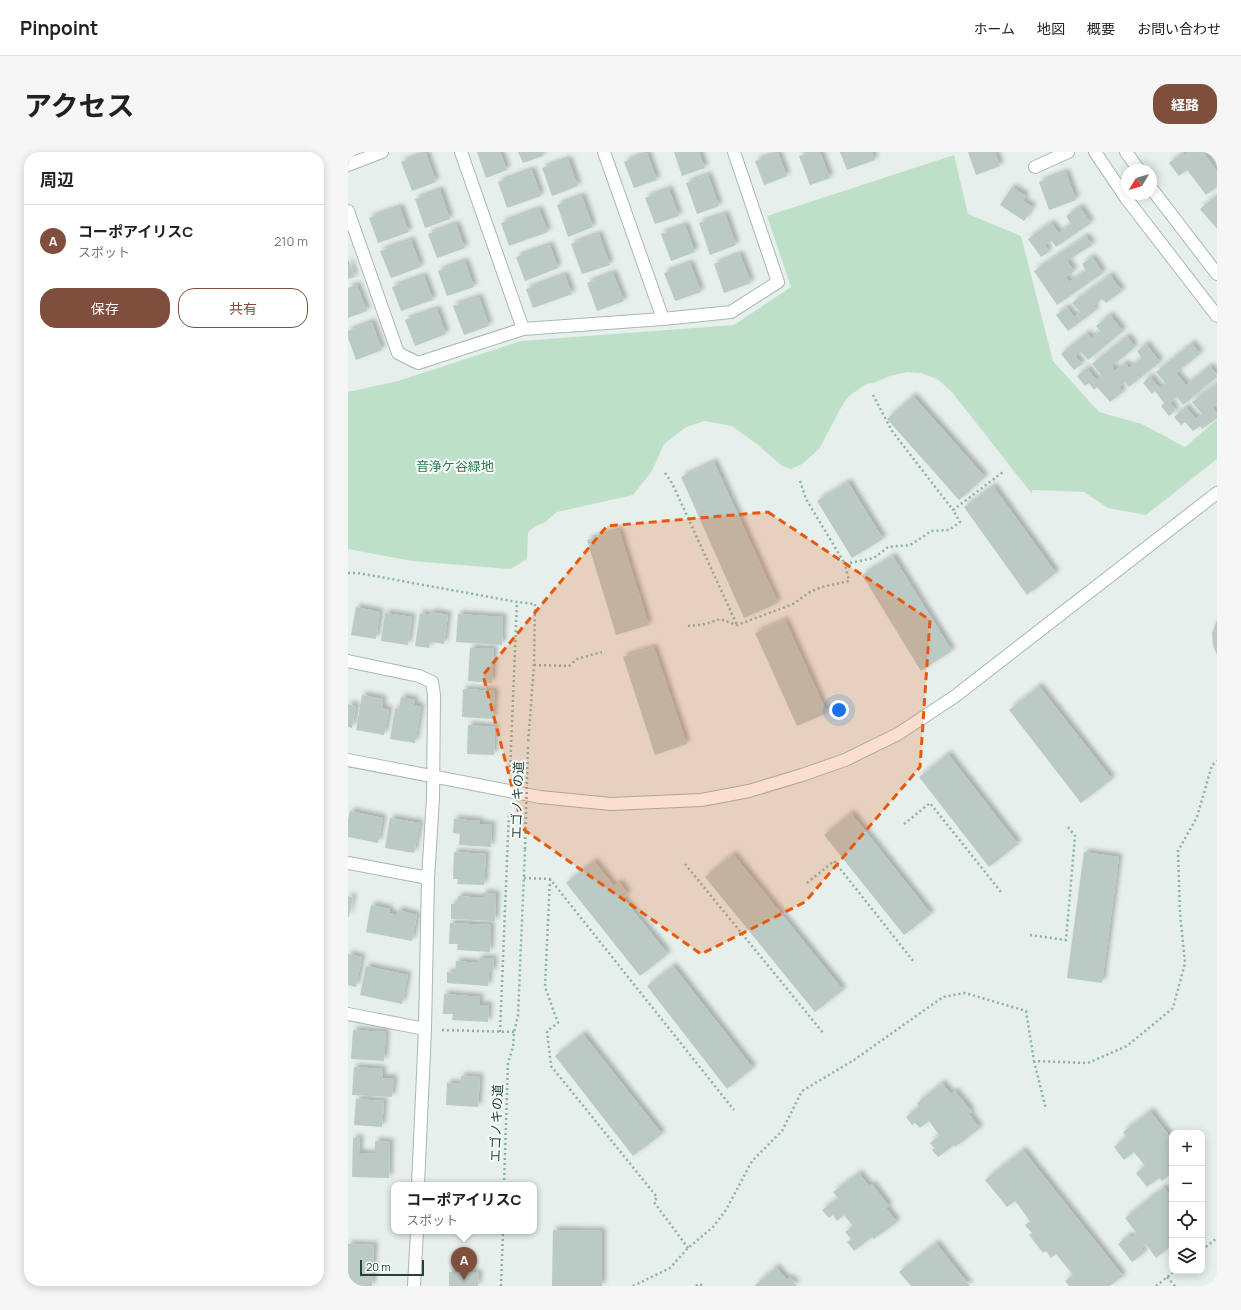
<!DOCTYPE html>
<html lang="ja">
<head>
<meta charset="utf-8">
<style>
	:root { --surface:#fff; --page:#f6f6f6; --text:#222; --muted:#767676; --line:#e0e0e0; --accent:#804e3d }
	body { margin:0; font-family:Manrope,"Noto Sans JP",sans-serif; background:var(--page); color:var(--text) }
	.controls { position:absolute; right:12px; bottom:12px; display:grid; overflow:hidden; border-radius:8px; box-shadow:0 2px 10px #0003 }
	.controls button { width:36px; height:36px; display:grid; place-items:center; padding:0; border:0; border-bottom:1px solid var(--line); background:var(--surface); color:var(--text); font:20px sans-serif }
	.compass { position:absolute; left:773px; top:12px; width:36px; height:36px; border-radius:50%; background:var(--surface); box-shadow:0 2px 10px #0003; rotate:232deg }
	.scale { position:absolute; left:12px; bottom:10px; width:64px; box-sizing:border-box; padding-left:4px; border:2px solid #24423a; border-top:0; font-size:11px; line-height:14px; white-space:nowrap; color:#24423a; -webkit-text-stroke:3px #f7fbf9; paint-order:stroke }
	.you { position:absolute; left:491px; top:558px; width:14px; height:14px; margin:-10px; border:3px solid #fff; border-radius:50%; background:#1a73e8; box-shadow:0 0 0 6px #1a73e833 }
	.badge { display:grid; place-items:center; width:26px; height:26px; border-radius:50%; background:var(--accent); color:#fff; font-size:13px; font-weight:700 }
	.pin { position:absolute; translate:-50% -33px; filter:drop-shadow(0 1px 2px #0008) }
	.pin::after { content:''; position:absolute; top:21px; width:14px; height:12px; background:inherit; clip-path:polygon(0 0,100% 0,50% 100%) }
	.popup { position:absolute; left:43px; top:1030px; width:146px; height:52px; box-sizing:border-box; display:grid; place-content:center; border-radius:8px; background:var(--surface); filter:drop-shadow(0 1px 3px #0005); font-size:13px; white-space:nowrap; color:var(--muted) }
	.popup b { font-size:15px; color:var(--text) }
	.popup::after { content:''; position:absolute; left:50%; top:100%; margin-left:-8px; border:8px solid transparent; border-top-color:var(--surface) }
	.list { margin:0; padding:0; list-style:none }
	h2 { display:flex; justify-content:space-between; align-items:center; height:52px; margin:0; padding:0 16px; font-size:17px }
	h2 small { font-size:13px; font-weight:400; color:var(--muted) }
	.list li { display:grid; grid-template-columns:26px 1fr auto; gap:12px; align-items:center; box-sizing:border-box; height:72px; padding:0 16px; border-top:1px solid var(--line) }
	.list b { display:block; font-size:15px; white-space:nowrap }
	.list p { margin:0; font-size:13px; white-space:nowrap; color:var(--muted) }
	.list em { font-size:13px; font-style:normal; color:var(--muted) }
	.actions { display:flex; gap:8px; padding:12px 16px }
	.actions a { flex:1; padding:9px 0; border:1px solid var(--accent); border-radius:16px; text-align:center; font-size:14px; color:var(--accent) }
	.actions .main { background:var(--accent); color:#fff }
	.icon { flex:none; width:22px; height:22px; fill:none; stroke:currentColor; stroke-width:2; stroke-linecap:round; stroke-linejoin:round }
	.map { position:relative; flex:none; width:869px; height:1134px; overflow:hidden; border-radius:16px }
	header { display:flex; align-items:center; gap:24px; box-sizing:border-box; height:56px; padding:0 20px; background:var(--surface); border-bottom:1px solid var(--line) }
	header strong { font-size:19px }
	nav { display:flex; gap:22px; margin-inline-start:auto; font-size:14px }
	.intro { display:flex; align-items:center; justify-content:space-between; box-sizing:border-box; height:96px; padding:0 24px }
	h1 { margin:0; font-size:28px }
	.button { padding:10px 18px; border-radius:16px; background:var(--accent); color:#fff; font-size:14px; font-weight:700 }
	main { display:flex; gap:24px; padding:0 24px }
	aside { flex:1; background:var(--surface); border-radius:16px; box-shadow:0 2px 10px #0003 }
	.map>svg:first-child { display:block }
	.green { fill:#bfe0c8 }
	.building { fill:#bbcac4; filter:url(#shadow) }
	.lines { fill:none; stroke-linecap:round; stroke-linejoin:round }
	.minor-casing { stroke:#a8b8b2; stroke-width:14 }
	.path { stroke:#86b3a5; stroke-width:2.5; stroke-dasharray:2 3; stroke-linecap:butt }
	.minor { stroke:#fff; stroke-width:12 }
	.path-bridge { stroke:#86b3a5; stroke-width:2.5; stroke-dasharray:2 3; stroke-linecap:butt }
	.marked { fill:#e8590c; fill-opacity:0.2; stroke:#e8590c; stroke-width:3; stroke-dasharray:8 5; stroke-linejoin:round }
	.labels { text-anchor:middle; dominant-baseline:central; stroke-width:4; stroke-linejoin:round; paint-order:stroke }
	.park-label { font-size:13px; fill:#2d7a4b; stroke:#f7fbf9 }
	.street-label { font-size:13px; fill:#24423a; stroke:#f7fbf9 }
</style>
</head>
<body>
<header>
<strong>Pinpoint</strong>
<nav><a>ホーム</a><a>地図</a><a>概要</a><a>お問い合わせ</a></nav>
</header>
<div class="intro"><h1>アクセス</h1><a class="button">経路</a></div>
<main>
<aside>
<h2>周辺<small></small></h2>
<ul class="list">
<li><span class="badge">A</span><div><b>コーポアイリスC</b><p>スポット</p></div><em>210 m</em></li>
</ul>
<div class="actions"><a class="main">保存</a><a>共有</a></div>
</aside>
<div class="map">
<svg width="869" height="1134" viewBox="0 0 869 1134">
	<defs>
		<filter id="shadow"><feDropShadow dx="3.5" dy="-3.5" stdDeviation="2" flood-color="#0004"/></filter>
	</defs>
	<rect width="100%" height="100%" fill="#e6efeb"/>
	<path class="green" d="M606,3L620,62L673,84L705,209L751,260L794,272L837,295L869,268V307L798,363L760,356L736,340L684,338V342L604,240L589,227L573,221L559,220L542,224L525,231L518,232L501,244L495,252L471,297L454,312L443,317L434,314L410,293L384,274L357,269L338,275L316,292L304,319L285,343L209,360L197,370L188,374L180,380L179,407L163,417L64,409L0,397V240L50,229L173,189L386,173L443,135L419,64Z"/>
	<path class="building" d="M129,0H152L159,18L138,26Z
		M170,0H194L195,4L175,11Z
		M326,0H351L357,16L334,24Z
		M462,0H472L482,26L462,33L451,4Z
		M492,0H524L527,8L499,18Z
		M620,0H647L652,14L628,23Z
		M841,0H855L869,19V35L858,43L839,18L831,24L821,11L835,1L837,3Z
		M78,1L88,30L64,39L53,10Z
		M299,1L309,28L286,36L276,10Z
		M430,1L439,24L416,33L407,9Z
		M220,7L230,34L204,44L194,16Z
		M184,18L193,44L159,56L150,30Z
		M718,20L728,48L701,58L691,30Z
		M360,23L371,54L349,62L338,31Z
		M664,35L678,44L675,49L685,55L676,69L652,53Z
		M321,37L331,64L307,72L297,46Z
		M92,38L102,67L77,76L67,47Z
		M869,43V77L852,57Z
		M234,44L245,75L220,85L209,53Z
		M52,55L61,80L30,91L21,66Z
		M732,55L743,71L708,95L704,89L697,93L701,100L693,105L680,87L703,71L711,81L723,72L718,64Z
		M191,57L200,80L161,94L153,71Z
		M377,62L388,93L362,103L351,71Z
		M108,72L117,96L89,106L80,82Z
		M337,73L347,100L323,109L313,82Z
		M251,82L262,113L234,122L223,92Z
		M738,84L744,93L719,109L726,119L718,125L721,130L738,119L734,112L744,105L755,121L709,153L686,119Z
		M63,88L73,115L43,126L32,99Z
		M202,93L210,116L177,129L168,105Z
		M392,102L403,131L376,141L366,112Z
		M0,107L7,125L0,127Z
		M117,109L126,135L99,144L90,119Z
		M342,111L353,140L327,149L316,121Z
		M265,121L276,149L249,159L239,131Z
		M217,123L224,142L185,156L178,137Z
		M762,123L774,139L758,151L754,147L745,154L748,158L720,179L708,163L719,155L726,165L732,160L724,151Z
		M76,124L85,148L53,159L44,135Z
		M9,133L19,159L0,166V136Z
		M131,145L141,174L116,183L105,154Z
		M89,157L98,182L67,194L57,168Z
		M762,163L775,179L740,208L733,200L727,204L734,212L726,218L713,202L739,181L743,186L752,179L748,174Z
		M24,170L34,198L8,208L0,186V179Z
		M779,184L787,195L764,214L767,219L777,211L781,216L794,206L789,199L798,192L812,210L781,235L777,230L771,235L775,240L762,250L749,235L746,238L741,231L737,234L729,224L739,216L748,228L754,224L744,212Z
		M844,191L852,202L828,221L838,233L862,214L869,223V225L835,253L829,245L822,251L828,258L821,264L813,254L816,251L807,239L804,242L795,231L802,224L812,237L818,232L808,220Z
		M869,231V251L864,255L869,262V266L854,277L852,274L845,279L837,270L833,273L826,265L838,255L848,267L854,262L844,250Z
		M565,244L637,325L611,348L539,267Z
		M366,310L430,451L396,466L333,325Z
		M500,330L535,387L504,406L469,349Z
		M645,334L708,421L679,443L616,355Z
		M271,378L301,473L268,483L239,388Z
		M545,404L604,499L573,519L514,423Z
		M8,455L32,460L28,487L3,483Z
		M83,460L100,463L96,492L82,490L81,496L67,494L72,461L82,463Z
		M37,461L64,465L60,493L33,489Z
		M110,462L155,465L154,493L108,490Z
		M437,468L479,561L449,574L407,481Z
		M869,468V503L865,494L864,481Z
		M306,495L339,592L307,603L275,505Z
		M122,496L146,497L144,531L120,529Z
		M691,534L764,627L733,651L661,558Z
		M115,537L147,539L145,567L114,565Z
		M14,543L35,547L34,556L41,558L36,583L8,578Z
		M53,545L67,548L66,553L73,555L67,591L42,587L47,556L51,557Z
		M0,552L8,554L4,576L0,575Z
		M120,573L147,575L146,603L119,602Z
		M600,602L670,692L641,715L571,625Z
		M2,659L35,666L30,691L0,685V668Z
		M503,661L583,762L556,783L476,683Z
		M42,666L72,671L66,701L37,696Z
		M106,667L132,669V672L144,673L143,695L111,693L112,682L105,681Z
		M106,700L138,702L136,733L109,732L110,727H105Z
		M736,700L771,705L754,831L719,826Z
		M385,702L495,838L467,860L357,725Z
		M246,709L266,734L271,730L280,742L275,746L320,802L292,824L218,731Z
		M135,741L148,742L147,769L103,767V752H109L110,744L135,746Z
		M0,744L5,745L1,765H0Z
		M23,753L42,757L41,761L49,763L50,758L69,763L64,789L18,780Z
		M102,771L143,773L142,800L109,798L110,792H101Z
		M0,802L14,805L8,835L0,833Z
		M131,806L146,807L145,820H141L140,834L99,831V820L107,821L108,809L130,811Z
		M18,814L60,823L54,852L12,843Z
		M325,814L405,916L379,937L299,834Z
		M96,842L132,845L131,853H141L140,870L104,868L105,862H95Z
		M5,878L38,880L36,909L3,907Z
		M235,882L314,982L285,1004L207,904Z
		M6,915L35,917L34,926H46L44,945L4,943Z
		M113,924L132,925L130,955L98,953L99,931L112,932Z
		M594,931L603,942L607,939L624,960L621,962L632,976L607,995L606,993L590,1005L584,998L586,996L582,991L591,983L581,969L572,976L567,971L564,973L558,965L571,955L569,951Z
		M8,947L36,949L34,975L6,973Z
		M802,959L824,987V1021L814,1029L811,1026L799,1035L788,1021L797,1014L786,1000L776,1008L766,995L778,985L775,980Z
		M5,986H12L11,1001L27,1002V989L42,990L41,1026L4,1025Z
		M675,998L775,1124L762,1134H721L717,1129L725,1123L708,1102L703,1106L698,1099L695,1101L681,1083L684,1081L677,1073L682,1069L667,1049L659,1055L637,1028Z
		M511,1021L521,1034L524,1032L541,1054L538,1056L549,1070L526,1087L524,1085L506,1099L499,1090L503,1087L497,1080L505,1074L496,1063L489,1069L485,1063L481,1066L474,1058L490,1046L485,1040Z
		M816,1035L824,1045V1093L808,1106L798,1092L793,1096L796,1101L784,1110L770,1092L781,1083L783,1086L789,1082L777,1066Z
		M205,1078L254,1079V1134H204Z
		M588,1091L622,1134H563L551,1120Z
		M0,1092L26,1093L24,1134H0Z
		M428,1115L439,1128L442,1125L449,1134H406Z
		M101,1120L131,1121L130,1134H101Z"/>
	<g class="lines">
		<defs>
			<path id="minor" d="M113,0L175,177
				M256,0L315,167
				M747,0L778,46L869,164
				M778,0L791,18
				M0,13L34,0
				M687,15L720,0
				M803,36L869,122
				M0,59L50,201L70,211L175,177L315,167L383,160L430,130L386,0
				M0,509L71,524L84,530L86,543L85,646L80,726L77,877L70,1033
				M0,608L192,645L263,652L353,648L401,639L454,623L497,608L550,582L606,545L869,341
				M0,711L80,726
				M0,862L77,877
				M66,1134L69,1079"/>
		</defs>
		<use href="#minor" class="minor-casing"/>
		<path class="path" d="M525,243L544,279L605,358
			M317,321L324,331L389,473
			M452,329L458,347L497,412
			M0,421H10L169,450L187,452L186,513L180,592
			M340,474L358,472L372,467L389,473L445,452L462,440L474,435L501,429L497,412L526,406L540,395L562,393L573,386L583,379L601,378L612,370L605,358L655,320
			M186,513L221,514L229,507L254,500
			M162,620L169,450
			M556,672L582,651L653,740
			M337,712L476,882
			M176,726L202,727L386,958
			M202,727L197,835L210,871L199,879L203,914L309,1045L306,1050L340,1096
			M459,731L486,709L566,810
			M682,783L718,788L727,684L720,675
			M94,878L166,880
			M152,880L161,660
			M686,909L698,957
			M156,1033L160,911L165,895L166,880L170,864L177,697
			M854,1098L869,1086
			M819,1125L827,1134
			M153,1134L155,1079
			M285,1134L322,1116L340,1096L365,1075L378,1058L404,1009L434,979L454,939L506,908L595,845L617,841L678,859L686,909L740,911L779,894L825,856L837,811L832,761L830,699L849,665L864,613L869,609
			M348,1134L351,1132L356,1134
			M808,1134L827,1119"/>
		<use href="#minor" class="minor"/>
		<path class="path-bridge" d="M177,697L180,592"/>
	</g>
	<path class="marked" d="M420,360L582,468L572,615L457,750L353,802L175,677L135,523L259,374Z"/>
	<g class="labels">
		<g class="park-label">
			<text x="107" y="314">音浄ケ谷緑地</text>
		</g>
		<g class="street-label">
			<text transform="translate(169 648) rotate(-88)">エゴノキの道</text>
			<text transform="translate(148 971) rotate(-88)">エゴノキの道</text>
		</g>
	</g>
</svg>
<div class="controls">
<button>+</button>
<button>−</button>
<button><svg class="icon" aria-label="locate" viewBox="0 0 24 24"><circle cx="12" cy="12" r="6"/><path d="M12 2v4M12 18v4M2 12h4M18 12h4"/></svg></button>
<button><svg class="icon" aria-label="layers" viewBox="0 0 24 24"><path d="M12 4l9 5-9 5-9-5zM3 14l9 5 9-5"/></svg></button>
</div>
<svg class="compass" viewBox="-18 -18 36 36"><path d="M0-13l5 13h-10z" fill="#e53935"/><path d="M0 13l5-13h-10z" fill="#767676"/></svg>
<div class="scale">20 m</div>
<div class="you"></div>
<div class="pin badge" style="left:116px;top:1128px">A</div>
<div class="popup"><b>コーポアイリスC</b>スポット</div>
</div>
</main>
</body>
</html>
